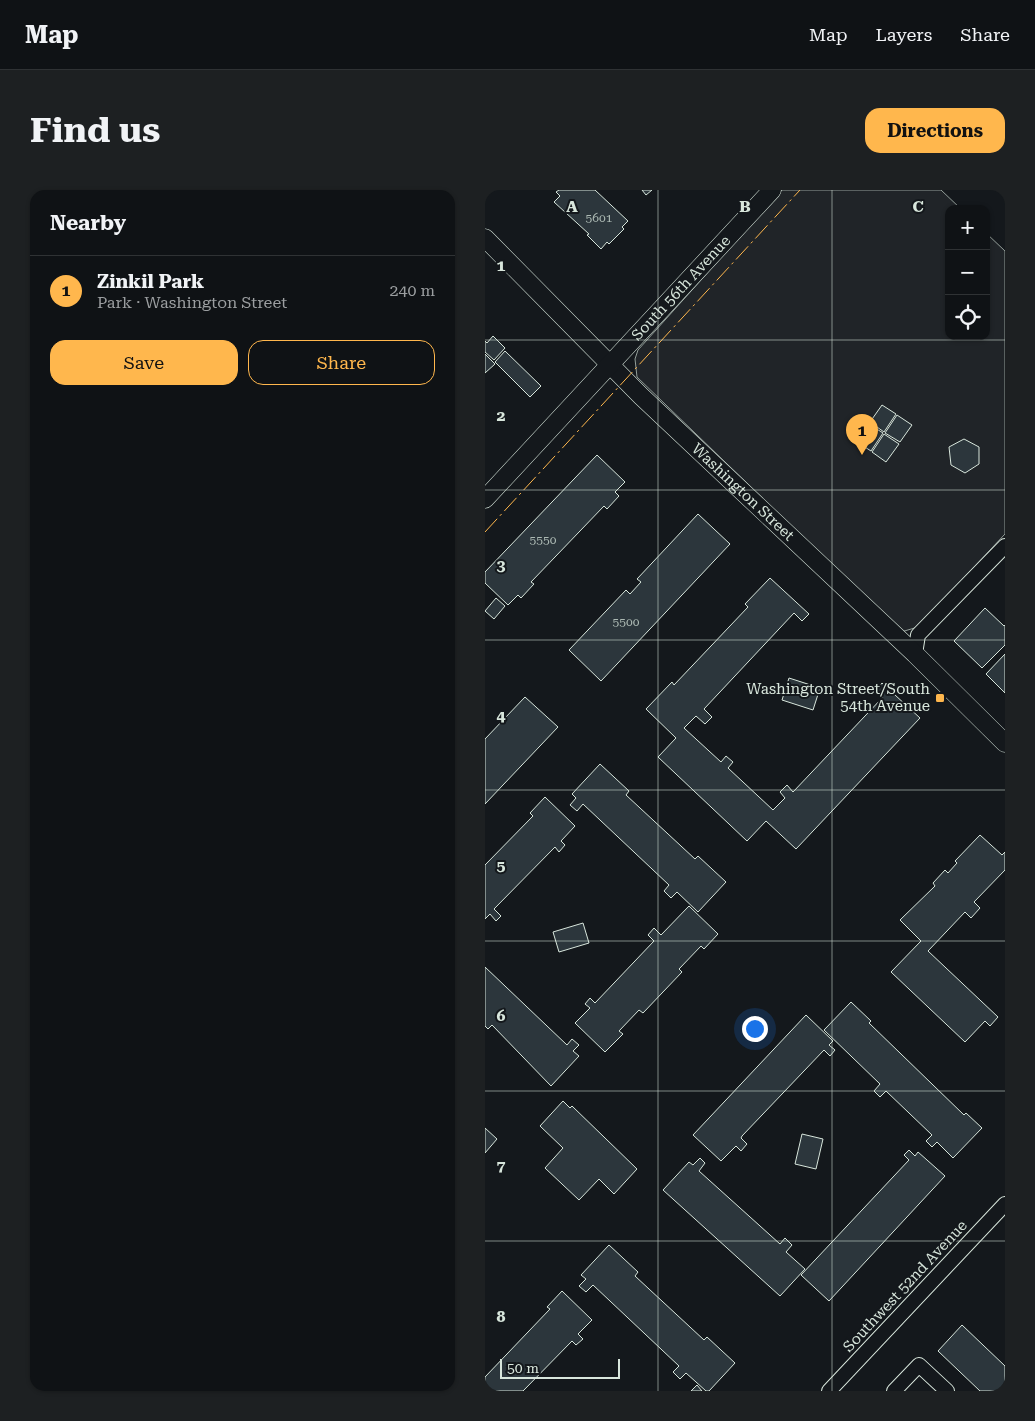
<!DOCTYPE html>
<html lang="en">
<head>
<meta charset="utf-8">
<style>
	:root { --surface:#0f1215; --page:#1d2022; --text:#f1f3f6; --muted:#9b9ea0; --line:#2f3234; --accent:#ffb74d }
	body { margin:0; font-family:"Roboto Serif",serif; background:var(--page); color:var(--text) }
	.controls { position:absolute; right:15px; top:15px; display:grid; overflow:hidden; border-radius:10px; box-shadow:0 1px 4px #0004 }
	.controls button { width:45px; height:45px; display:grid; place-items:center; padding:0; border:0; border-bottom:1px solid var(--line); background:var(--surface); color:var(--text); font:25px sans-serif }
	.scale { position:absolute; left:15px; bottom:12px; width:120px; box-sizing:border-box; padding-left:5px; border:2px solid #d8e6dc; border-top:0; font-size:14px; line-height:18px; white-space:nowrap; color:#d8e6dc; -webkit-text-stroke:4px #14181c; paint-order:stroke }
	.you { position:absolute; left:269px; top:838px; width:18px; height:18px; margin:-12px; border:4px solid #fff; border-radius:50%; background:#1a73e8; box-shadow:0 0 0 8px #1a73e833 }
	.badge { display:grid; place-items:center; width:32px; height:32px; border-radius:50%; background:var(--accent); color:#111; font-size:16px; font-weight:700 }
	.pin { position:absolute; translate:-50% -41px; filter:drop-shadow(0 1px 2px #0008) }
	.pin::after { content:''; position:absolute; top:26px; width:18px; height:15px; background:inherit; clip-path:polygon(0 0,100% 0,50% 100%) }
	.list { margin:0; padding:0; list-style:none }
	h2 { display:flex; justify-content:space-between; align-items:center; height:65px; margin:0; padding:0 20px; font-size:21px }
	h2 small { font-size:16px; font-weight:400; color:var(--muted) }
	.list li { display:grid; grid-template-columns:32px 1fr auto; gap:15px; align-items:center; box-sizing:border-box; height:70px; padding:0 20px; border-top:1px solid var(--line) }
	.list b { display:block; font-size:19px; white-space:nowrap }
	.list p { margin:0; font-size:16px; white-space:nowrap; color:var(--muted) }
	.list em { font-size:16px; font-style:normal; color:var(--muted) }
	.actions { display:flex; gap:10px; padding:15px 20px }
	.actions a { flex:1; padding:11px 0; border:1px solid var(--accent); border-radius:15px; text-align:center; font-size:18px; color:var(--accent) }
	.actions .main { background:var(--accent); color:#111 }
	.icon { flex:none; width:28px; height:28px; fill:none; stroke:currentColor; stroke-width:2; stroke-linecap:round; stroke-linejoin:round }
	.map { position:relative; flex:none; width:520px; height:1201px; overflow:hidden; border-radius:15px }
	header { display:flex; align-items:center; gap:30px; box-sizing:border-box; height:70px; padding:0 25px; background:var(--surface); border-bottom:1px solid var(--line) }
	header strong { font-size:24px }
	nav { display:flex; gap:28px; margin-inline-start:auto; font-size:18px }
	.intro { display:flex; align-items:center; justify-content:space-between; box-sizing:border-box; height:120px; padding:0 30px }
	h1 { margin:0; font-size:35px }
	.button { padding:12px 22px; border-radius:15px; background:var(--accent); color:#111; font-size:18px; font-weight:700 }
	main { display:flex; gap:30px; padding:0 30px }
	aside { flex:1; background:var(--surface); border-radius:15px; box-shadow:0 1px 4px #0004 }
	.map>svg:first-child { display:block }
	.green { fill:#202428; stroke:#939e99 }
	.building { fill:#2c363c; stroke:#d8e6dc }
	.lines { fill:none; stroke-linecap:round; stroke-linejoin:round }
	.minor-casing { stroke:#d8e6dc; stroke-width:16 }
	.tertiary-casing { stroke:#d8e6dc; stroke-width:19 }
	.minor { stroke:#14181c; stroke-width:14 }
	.tertiary { stroke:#14181c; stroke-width:18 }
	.power { stroke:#ffb74d; stroke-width:1; stroke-dasharray:18 4 2.5 4; stroke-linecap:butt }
	.grid { fill:none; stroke:#d8e6dc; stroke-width:1; stroke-opacity:0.55 }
	.poi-dot { fill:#ffb74d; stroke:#14181c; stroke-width:2 }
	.labels { text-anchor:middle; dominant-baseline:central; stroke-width:4; stroke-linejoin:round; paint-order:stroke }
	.number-label { font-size:12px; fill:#adbab4 }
	.street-label { font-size:15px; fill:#d8e6dc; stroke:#14181c }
	.poi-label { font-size:15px; fill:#d8e6dc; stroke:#14181c; text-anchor:end }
	.grid-label { font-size:16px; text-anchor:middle; font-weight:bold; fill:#d8e6dc; stroke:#14181c; stroke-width:4; stroke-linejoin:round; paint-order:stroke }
</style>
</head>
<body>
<header>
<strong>Map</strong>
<nav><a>Map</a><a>Layers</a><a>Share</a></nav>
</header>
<div class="intro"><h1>Find us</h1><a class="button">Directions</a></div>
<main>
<aside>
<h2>Nearby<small></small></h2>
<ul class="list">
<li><span class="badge">1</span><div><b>Zinkil Park</b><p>Park · Washington Street</p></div><em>240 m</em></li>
</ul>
<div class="actions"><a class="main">Save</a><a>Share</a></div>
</aside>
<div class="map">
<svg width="520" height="1201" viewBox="0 0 520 1201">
	<rect width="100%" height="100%" fill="#14181c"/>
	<path class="green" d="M297,0H456L476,19H464V146H501V43L520,61V344L433,437L416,442L152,187L150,169L153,160Z"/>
	<path class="building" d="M74,0H110L143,31L137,37L139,39L124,54L122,52L116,59L102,45L104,44L69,12L75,6L71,2Z
		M157,0H167L161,5Z
		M8,146L20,158L9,170L0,162V151L2,153Z
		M20,161L56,196L45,207L10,172Z
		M0,164L10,174L0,183Z
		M397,215L411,224L399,242L385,232Z
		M412,225L427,235L415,252L400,243Z
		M384,234L398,243L386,261L372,252Z
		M399,244L414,254L401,272L387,262Z
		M479,249L494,257V274L480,283L466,275L464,257Z
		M112,265L140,292L130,302L134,306L122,319L119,316L46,392L49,394L36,408L33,405L23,415L0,393V382Z
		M213,324L245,354L116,491L84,460L141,400L145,404L156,392L152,389Z
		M285,388L324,424L317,431L309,423L219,519L227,527L220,534L211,526L199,538L236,572L241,566L248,572L243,578L288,620L300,608L295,602L302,595L308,602L398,507L391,500L397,493L435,528L311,659L281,631L262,651L173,567L191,548L161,519L187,492L189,495L263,417L260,414Z
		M11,408L20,416L9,429L0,421Z
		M500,418L519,436L520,435V455L497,478L469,451Z
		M520,464V503L501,484Z
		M304,488L335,498L328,520L297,510Z
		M40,507L73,537L0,614V549Z
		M115,574L144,601L141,605L210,669L213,666L241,692L213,722L192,702L186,708L179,701L184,695L98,614L92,621L85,615L91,608L87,604Z
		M60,607L90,636L76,651L80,655L74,662L70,657L9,719L16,726L11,731L5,724L0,729V675L48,626L45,623Z
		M495,645L517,665L520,662V680L489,712L495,718L486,728L480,722L443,761L513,827L505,836L500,831L480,852L406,782L436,751L415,730L450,696L448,693L460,680L463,683L472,673L470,671Z
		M204,716L233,744L219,759L216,756L194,779L197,782L158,823L154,820L134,841L138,844L120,862L90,833L105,818L100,814L105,808L110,813L169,751L163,745L169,738L176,745Z
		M98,733L104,753L74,762L68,742Z
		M0,777L82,855L87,849L94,855L88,861L94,866L66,896L7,835L3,839L0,836Z
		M366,812L386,831L384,833L479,925L481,923L497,938L468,968L452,952L447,957L441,951L447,945L401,901L395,907L389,901L395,894L339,840Z
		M321,825L348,851L344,855L350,860L345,866L339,860L257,946L256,948L262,954L256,961L251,956L236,971L208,945Z
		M78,911L85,918L87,916L152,979L129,1004L114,989L94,1010L60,978L78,958L55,936Z
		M0,938L12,949L0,963Z
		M317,944L338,949L331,979L310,974Z
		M424,960L430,966L433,962L460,986L344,1111L316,1085L424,970L419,965Z
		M215,968L220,973L214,981L295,1054L300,1048L307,1055L301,1062L320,1079L295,1106L178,1000L204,972L208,975Z
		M124,1055L153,1082L150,1086L219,1150L222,1147L250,1173L224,1201H221L201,1183L195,1189L188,1182L194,1176L108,1095L101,1102L94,1096L101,1089L96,1085Z
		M77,1101L107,1130L93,1144L98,1149L91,1155L87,1151L38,1201H0V1187L65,1119L62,1117Z
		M477,1135L520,1176V1201H495L453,1161Z
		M212,1195L217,1201H206Z"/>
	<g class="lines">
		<defs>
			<path id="minor" d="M430,464L433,445L520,356
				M344,1201L520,1014
				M409,1201L434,1175L462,1201"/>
			<g id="tertiary">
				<path id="s1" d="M0,48L156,206L430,464L520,553"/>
				<path id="s2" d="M0,309L287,0"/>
			</g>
		</defs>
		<use href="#minor" class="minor-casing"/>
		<use href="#tertiary" class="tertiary-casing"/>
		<use href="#minor" class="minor"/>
		<use href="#tertiary" class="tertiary"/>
		<path class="power" d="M0,342L315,0"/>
	</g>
	<path class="grid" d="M173,0V1201M347,0V1201M0,150H520M0,300H520M0,450H520M0,600H520M0,751H520M0,901H520M0,1051H520"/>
	<rect class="poi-dot" x="450" y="503" width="10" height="10" rx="2.5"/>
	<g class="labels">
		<g class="number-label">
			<text x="114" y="28">5601</text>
			<text x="58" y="350">5550</text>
			<text x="141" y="432">5500</text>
		</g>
		<g class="street-label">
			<text stroke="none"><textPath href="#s2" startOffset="288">South 56th Avenue</textPath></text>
			<text stroke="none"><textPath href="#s1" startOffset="362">Washington Street</textPath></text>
			<text transform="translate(420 1096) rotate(-47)">Southwest 52nd Avenue</text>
		</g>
		<g class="poi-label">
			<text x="445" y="499">Washington Street/South<tspan x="445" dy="17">54th Avenue</tspan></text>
		</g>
	</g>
	<g class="grid-label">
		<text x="87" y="22">A</text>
		<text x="260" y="22">B</text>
		<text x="433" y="22">C</text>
		<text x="16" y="81">1</text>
		<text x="16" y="231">2</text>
		<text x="16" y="381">3</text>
		<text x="16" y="531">4</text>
		<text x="16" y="681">5</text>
		<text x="16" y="831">6</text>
		<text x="16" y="981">7</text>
		<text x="16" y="1132">8</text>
	</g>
</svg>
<div class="controls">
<button>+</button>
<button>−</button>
<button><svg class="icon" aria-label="locate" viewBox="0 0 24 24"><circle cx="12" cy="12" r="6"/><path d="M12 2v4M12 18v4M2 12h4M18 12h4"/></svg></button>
</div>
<div class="scale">50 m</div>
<div class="you"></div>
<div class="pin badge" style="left:377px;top:265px">1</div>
</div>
</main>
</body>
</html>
